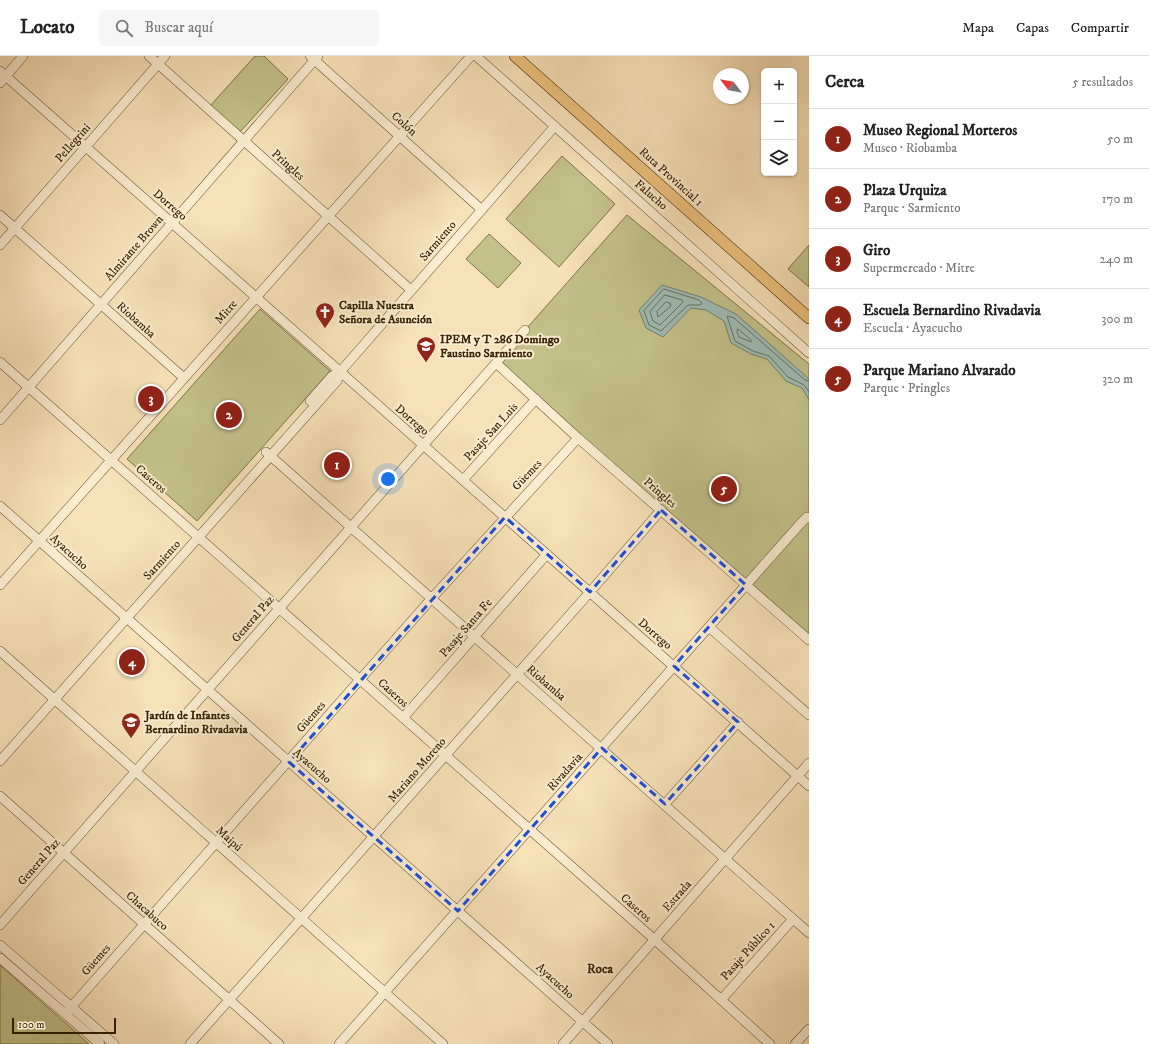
<!DOCTYPE html>
<html lang="es">
<head>
<meta charset="utf-8">
<style>
	:root { --surface:#fff; --page:#f6f6f6; --text:#222; --muted:#767676; --line:#e0e0e0; --accent:#8f2418 }
	body { margin:0; font-family:"IM FELL DW Pica",serif; background:var(--page); color:var(--text) }
	.controls { position:absolute; right:12px; top:12px; display:grid; overflow:hidden; border-radius:6px; box-shadow:0 1px 3px #0004 }
	.controls button { width:36px; height:36px; display:grid; place-items:center; padding:0; border:0; border-bottom:1px solid var(--line); background:var(--surface); color:var(--text); font:20px sans-serif }
	.compass { position:absolute; left:713px; top:12px; width:36px; height:36px; border-radius:50%; background:var(--surface); box-shadow:0 1px 3px #0004; rotate:301deg }
	.scale { position:absolute; left:12px; bottom:10px; width:104px; box-sizing:border-box; padding-left:4px; border:2px solid #372004; border-top:0; font-size:11px; line-height:14px; white-space:nowrap; color:#372004; -webkit-text-stroke:3px #faecd1; paint-order:stroke }
	.you { position:absolute; left:388px; top:423px; width:14px; height:14px; margin:-10px; border:3px solid #fff; border-radius:50%; background:#1a73e8; box-shadow:0 0 0 6px #1a73e833 }
	.badge { display:grid; place-items:center; width:26px; height:26px; border-radius:50%; background:var(--accent); color:#fff; font-size:13px; font-weight:700 }
	.pin { position:absolute; translate:-50% -50%; border:2px solid #fff; box-shadow:0 1px 4px #0006 }
	.list { margin:0; padding:0; list-style:none }
	h2 { display:flex; justify-content:space-between; align-items:center; height:52px; margin:0; padding:0 16px; font-size:17px }
	h2 small { font-size:13px; font-weight:400; color:var(--muted) }
	.list li { display:grid; grid-template-columns:26px 1fr auto; gap:12px; align-items:center; box-sizing:border-box; height:60px; padding:0 16px; border-top:1px solid var(--line) }
	.list b { display:block; font-size:15px; white-space:nowrap }
	.list p { margin:0; font-size:13px; white-space:nowrap; color:var(--muted) }
	.list em { font-size:13px; font-style:normal; color:var(--muted) }
	.icon { flex:none; width:22px; height:22px; fill:none; stroke:currentColor; stroke-width:2; stroke-linecap:round; stroke-linejoin:round }
	.map { position:relative; flex:none; width:809px; height:988px; overflow:hidden }
	header { display:flex; align-items:center; gap:24px; box-sizing:border-box; height:56px; padding:0 20px; background:var(--surface); border-bottom:1px solid var(--line) }
	header strong { font-size:19px }
	nav { display:flex; gap:22px; margin-inline-start:auto; font-size:14px }
	.search { width:280px; height:36px; background:var(--page); display:flex; align-items:center; gap:10px; box-sizing:border-box; padding:0 14px; border-radius:6px; color:var(--muted); font-size:15px }
	main { display:flex }
	aside { flex:1; background:var(--surface) }
	.map>svg:first-child { display:block }
	.green { fill:#c3c18a; stroke:#7d7047 }
	.water { fill:#9ebcb4; stroke:#757e6e }
	.lines { fill:none; stroke-linecap:round; stroke-linejoin:round }
	.shore { stroke:#6a6e5c; stroke-width:1 }
	.minor-casing { stroke:#675031; stroke-width:10 }
	.major-casing { stroke:#372004; stroke-width:12 }
	.minor { stroke:#faecd1; stroke-width:9 }
	.major { stroke:#ecc07c; stroke-width:11 }
	.marked { fill:none; stroke:#1d4ed8; stroke-width:3; stroke-dasharray:8 5; stroke-linejoin:round }
	.labels { text-anchor:middle; dominant-baseline:central; stroke-width:4; stroke-linejoin:round; paint-order:stroke }
	.street-label { font-size:12px; fill:#372004; stroke:#faecd1 }
	.poi-label { font-size:12px; font-weight:bold; fill:#372004; stroke:#faecd1; text-anchor:start }
	.neighbourhood-label { font-size:13px; font-weight:bold; fill:#372004; stroke:#faecd1 }
</style>
</head>
<body>
<header>
<strong>Locato</strong>
<div class="search"><svg class="icon" aria-label="search" viewBox="0 0 24 24"><circle cx="10" cy="10" r="6"/><path d="M15 15l6 6"/></svg>Buscar aquí</div>
<nav><a>Mapa</a><a>Capas</a><a>Compartir</a></nav>
</header>
<main>
<div class="map">
<svg width="809" height="988" viewBox="0 0 809 988">
	<rect width="100%" height="100%" fill="#f7e1b8"/>
	<filter id="stains"><feTurbulence type="fractalNoise" baseFrequency=".005" numOctaves="4"/><feColorMatrix values="0 0 0 0 .2 0 0 0 0 .09 0 0 0 0 .02 0 0 0 .5 -.17"/></filter>
	<radialGradient id="worn" r=".72"><stop offset=".6" stop-color="#630" stop-opacity="0"/><stop offset="1" stop-color="#630" stop-opacity=".3"/></radialGradient>
	<path class="green" d="M255,0H264L288,23L239,77L210,50Z
		M562,100L615,148L559,211L506,163Z
		M627,159L809,308V583L496,307Z
		M489,178L521,207L498,232L466,203Z
		M809,189V231L788,213Z
		M260,253L330,315L197,465L127,403Z
		M0,909L89,988H0Z"/>
	<path class="water" d="M662,229L701,241L736,258L809,323V344L802,332L786,325L767,303L751,298L731,287L724,265L706,254L691,252L663,281L646,272L639,254Z"/>
	<g class="lines">
		<path class="shore" d="M664,233L699,244L702,247L700,249H688L661,275L649,269L644,255Z
			M665,239L682,244L683,246L660,269L653,265L650,256Z
			M666,246L670,247L671,250L658,261L657,256Z
			M738,273L751,284V286L739,281L737,276Z
			M809,325L805,324L734,262L727,260L735,285L753,295L769,300L788,321L804,329L809,336"/>
		<defs>
			<path id="minor" d="M149,0L411,234
				M310,0L482,154
				M476,0L809,297
				M0,15L809,730
				M0,27L23,0
				M0,159L184,322
				M0,189L165,0
				M0,306L655,884L770,988
				M496,307L578,382L809,584
				M310,345L332,320L340,316
				M0,364L318,0
				M266,396L809,877
				M463,424L536,343
				M0,450L608,988
				M0,529L471,0
				M709,571L809,659
				M0,595L443,988
				M403,662L547,498
				M0,705L337,325L340,316L555,70
				M0,740L279,988
				M665,748L738,666
				M0,869L525,274
				M0,889L114,988
				M0,902L100,988
				M721,944L793,863
				M65,958L432,542L578,382
				M190,988L590,536L661,454
				M339,988L801,467L807,461L809,462
				M563,988L809,707
				M795,988L809,973"/>
			<path id="major" d="M515,0L809,262"/>
		</defs>
		<use href="#minor" class="minor-casing"/>
		<use href="#major" class="major-casing"/>
		<use href="#minor" class="minor"/>
		<use href="#major" class="major"/>
	</g>
	<path class="marked" d="M661,454L746,529L674,610L738,666L665,748L602,692L458,855L289,706L505,461L590,536Z"/>
	<defs>
		<symbol id="church-pin" viewBox="-11 -11 22 30"><path d="M0 17L-7.5 6A9.5 9.5 0 1 1 7.5 6Z" fill="#8f2418" stroke="#faecd1"/><path d="M-1.2-6h2.4v3.5h3.3v2.4h-3.3V6h-2.4V-.1h-3.3v-2.4h3.3Z" fill="#fff"/></symbol>
		<symbol id="school-pin" viewBox="-11 -11 22 30"><path d="M0 17L-7.5 6A9.5 9.5 0 1 1 7.5 6Z" fill="#8f2418" stroke="#faecd1"/><path d="M0-5L7-2L0 1L-7-2ZM-4 1L0 2.5L4 1V4Q0 6-4 4Z" fill="#fff"/></symbol>
	</defs>
	<g fill-rule="evenodd">
		<use href="#church-pin" x="314" y="245" width="22" height="30"/>
		<use href="#school-pin" x="415" y="279" width="22" height="30"/>
		<use href="#school-pin" x="120" y="655" width="22" height="30"/>
	</g>
	<g class="labels">
		<g class="street-label">
			<text transform="translate(404 68) rotate(42)">Colón</text>
			<text transform="translate(73 87) rotate(-49)">Pellegrini</text>
			<text transform="translate(288 109) rotate(42)">Pringles</text>
			<text transform="translate(671 121) rotate(42)">Ruta Provincial 1</text>
			<text transform="translate(651 139) rotate(41)">Falucho</text>
			<text transform="translate(170 149) rotate(41)">Dorrego</text>
			<text transform="translate(438 185) rotate(-49)">Sarmiento</text>
			<text transform="translate(134 192) rotate(-49)">Almirante Brown</text>
			<text transform="translate(226 256) rotate(-49)">Mitre</text>
			<text transform="translate(136 264) rotate(42)">Riobamba</text>
			<text transform="translate(412 364) rotate(41)">Dorrego</text>
			<text transform="translate(491 376) rotate(-48)">Pasaje San Luis</text>
			<text transform="translate(527 419) rotate(-47)">Güemes</text>
			<text transform="translate(151 423) rotate(41)">Caseros</text>
			<text transform="translate(660 437) rotate(41)">Pringles</text>
			<text transform="translate(69 496) rotate(42)">Ayacucho</text>
			<text transform="translate(162 504) rotate(-48)">Sarmiento</text>
			<text transform="translate(253 563) rotate(-49)">General Paz</text>
			<text transform="translate(466 572) rotate(-49)">Pasaje Santa Fe</text>
			<text transform="translate(655 578) rotate(41)">Dorrego</text>
			<text transform="translate(546 627) rotate(41)">Riobamba</text>
			<text transform="translate(393 637) rotate(42)">Caseros</text>
			<text transform="translate(311 661) rotate(-49)">Güemes</text>
			<text transform="translate(312 710) rotate(41)">Ayacucho</text>
			<text transform="translate(417 714) rotate(-49)">Mariano Moreno</text>
			<text transform="translate(565 716) rotate(-48)">Rivadavia</text>
			<text transform="translate(229 783) rotate(42)">Maipú</text>
			<text transform="translate(39 806) rotate(-49)">General Paz</text>
			<text transform="translate(677 840) rotate(-49)">Estrada</text>
			<text transform="translate(636 852) rotate(41)">Caseros</text>
			<text transform="translate(147 855) rotate(42)">Chacabuco</text>
			<text transform="translate(748 895) rotate(-48)">Pasaje Público 1</text>
			<text transform="translate(96 904) rotate(-49)">Güemes</text>
			<text transform="translate(555 925) rotate(42)">Ayacucho</text>
		</g>
		<g class="poi-label">
			<text x="339" y="249">Capilla Nuestra<tspan x="339" dy="14">Señora de Asunción</tspan></text>
			<text x="440" y="283">IPEM y T 286 Domingo<tspan x="440" dy="14">Faustino Sarmiento</tspan></text>
			<text x="145" y="659">Jardín de Infantes<tspan x="145" dy="14">Bernardino Rivadavia</tspan></text>
		</g>
		<g class="neighbourhood-label">
			<text x="600" y="913">Roca</text>
		</g>
	</g>
	<rect width="100%" height="100%" filter="url(#stains)"/>
	<rect width="100%" height="100%" fill="url(#worn)"/>
</svg>
<div class="controls">
<button>+</button>
<button>−</button>
<button><svg class="icon" aria-label="layers" viewBox="0 0 24 24"><path d="M12 4l9 5-9 5-9-5zM3 14l9 5 9-5"/></svg></button>
</div>
<svg class="compass" viewBox="-18 -18 36 36"><path d="M0-13l5 13h-10z" fill="#e53935"/><path d="M0 13l5-13h-10z" fill="#767676"/></svg>
<div class="scale">100 m</div>
<div class="you"></div>
<div class="pin badge" style="left:337px;top:409px">1</div>
<div class="pin badge" style="left:229px;top:359px">2</div>
<div class="pin badge" style="left:151px;top:343px">3</div>
<div class="pin badge" style="left:132px;top:606px">4</div>
<div class="pin badge" style="left:724px;top:433px">5</div>
</div>
<aside>
<h2>Cerca<small>5 resultados</small></h2>
<ul class="list">
<li><span class="badge">1</span><div><b>Museo Regional Morteros</b><p>Museo · Riobamba</p></div><em>50 m</em></li>
<li><span class="badge">2</span><div><b>Plaza Urquiza</b><p>Parque · Sarmiento</p></div><em>170 m</em></li>
<li><span class="badge">3</span><div><b>Giro</b><p>Supermercado · Mitre</p></div><em>240 m</em></li>
<li><span class="badge">4</span><div><b>Escuela Bernardino Rivadavia</b><p>Escuela · Ayacucho</p></div><em>300 m</em></li>
<li><span class="badge">5</span><div><b>Parque Mariano Alvarado</b><p>Parque · Pringles</p></div><em>320 m</em></li>
</ul>
</aside>
</main>
</body>
</html>
